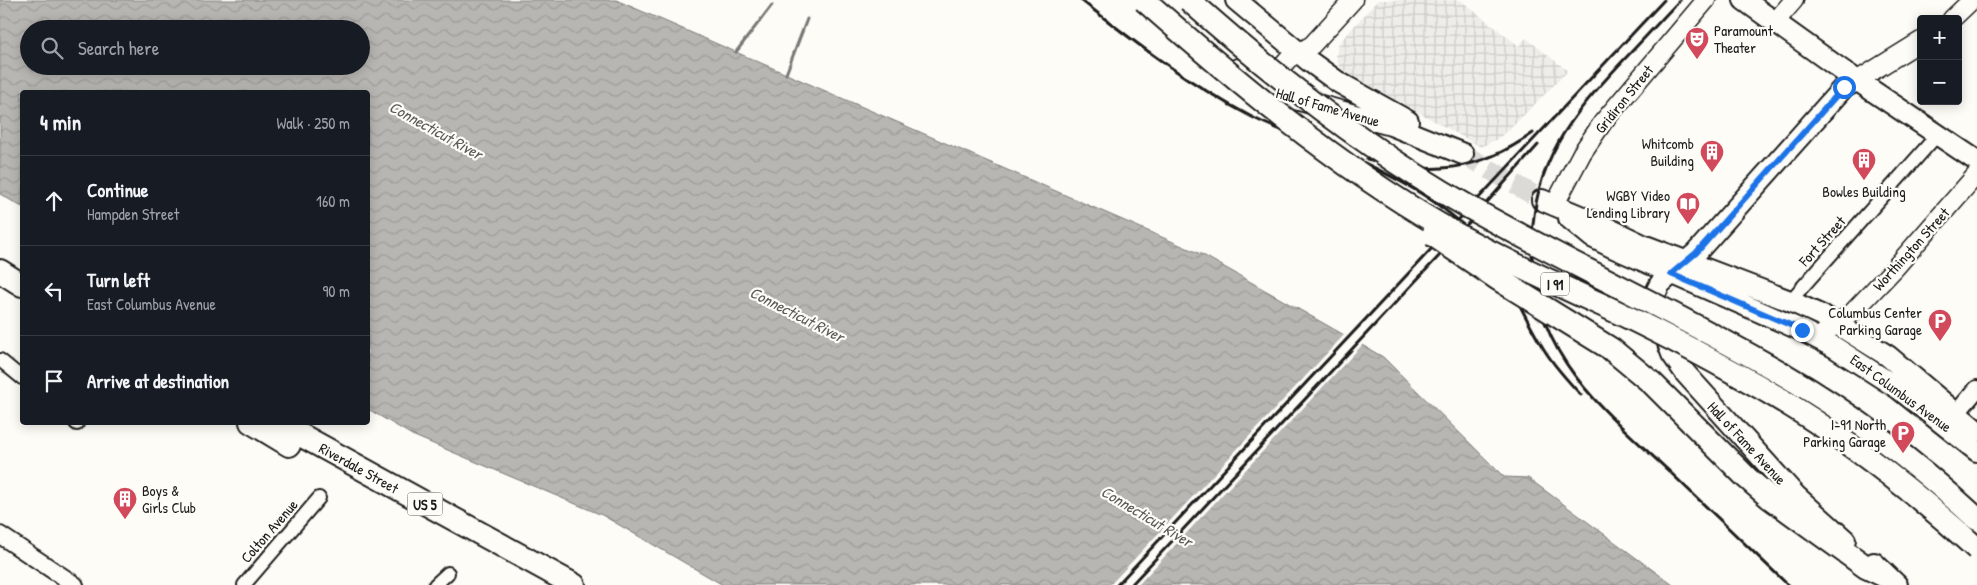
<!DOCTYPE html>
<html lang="en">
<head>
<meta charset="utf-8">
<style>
	:root { --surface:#171b24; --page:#20242c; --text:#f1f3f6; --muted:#9ea1a6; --line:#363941 }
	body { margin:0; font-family:"Patrick Hand",sans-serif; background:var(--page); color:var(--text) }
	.controls { position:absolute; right:15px; top:15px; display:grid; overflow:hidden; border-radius:5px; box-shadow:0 2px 12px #0003 }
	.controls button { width:45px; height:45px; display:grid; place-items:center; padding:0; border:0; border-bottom:1px solid var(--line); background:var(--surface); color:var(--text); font:25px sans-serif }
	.stop { position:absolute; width:15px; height:15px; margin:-11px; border:4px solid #1a73e8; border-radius:50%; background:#fff }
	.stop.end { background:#1a73e8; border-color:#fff; box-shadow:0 1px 5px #0008 }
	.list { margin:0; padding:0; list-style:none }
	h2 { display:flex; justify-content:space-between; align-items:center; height:65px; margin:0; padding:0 20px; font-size:21px }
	h2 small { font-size:16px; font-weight:400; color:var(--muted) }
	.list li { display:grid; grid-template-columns:32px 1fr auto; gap:15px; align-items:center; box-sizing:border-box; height:90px; padding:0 20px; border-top:1px solid var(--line) }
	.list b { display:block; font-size:19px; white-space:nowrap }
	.list p { margin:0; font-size:16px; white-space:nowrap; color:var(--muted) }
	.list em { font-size:16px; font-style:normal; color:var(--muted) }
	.icon { flex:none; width:28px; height:28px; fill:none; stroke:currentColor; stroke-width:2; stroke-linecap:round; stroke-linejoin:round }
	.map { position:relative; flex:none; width:1977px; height:585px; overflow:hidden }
	.search { position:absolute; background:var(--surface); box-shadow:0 2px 12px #0003; left:20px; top:20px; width:350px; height:55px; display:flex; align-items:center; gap:12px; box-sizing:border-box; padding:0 18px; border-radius:28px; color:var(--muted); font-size:19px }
	.panel { position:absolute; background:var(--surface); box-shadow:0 2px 12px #0003; left:20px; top:90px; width:350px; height:335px; border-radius:5px }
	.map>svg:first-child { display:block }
	.industrial { fill:url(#industrial-grid) }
	.water { fill:url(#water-waves); stroke:#797876; fill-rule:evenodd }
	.pier { fill:#fdfcf7 }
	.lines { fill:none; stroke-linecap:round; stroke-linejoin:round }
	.stream { stroke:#797876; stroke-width:3 }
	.primary-tunnel { stroke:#dbdad6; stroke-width:20; stroke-dasharray:20 10; stroke-linecap:butt }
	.minor-casing { stroke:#1c1c1c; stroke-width:16 }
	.tertiary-casing { stroke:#1c1c1c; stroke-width:20 }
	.secondary-casing { stroke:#1c1c1c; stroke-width:21 }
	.primary-casing { stroke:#1c1c1c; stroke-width:24 }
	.motorway-casing { stroke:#1c1c1c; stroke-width:26 }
	.minor { stroke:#fdfcf7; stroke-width:12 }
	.tertiary { stroke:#fdfcf7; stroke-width:16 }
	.secondary { stroke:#fdfcf7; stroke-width:18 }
	.primary { stroke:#fdfcf7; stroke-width:20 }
	.motorway { stroke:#fdfcf7; stroke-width:22 }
	.rail { stroke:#1c1c1c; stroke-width:3 }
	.motorway-bridge-casing { stroke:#1c1c1c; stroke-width:26; stroke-linecap:butt }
	.motorway-bridge { stroke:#fdfcf7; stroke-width:22 }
	.route { stroke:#1a73e8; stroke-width:6 }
	.labels { text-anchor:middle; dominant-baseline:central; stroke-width:4.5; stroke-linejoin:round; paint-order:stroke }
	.shield { fill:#fdfcf7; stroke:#605f5e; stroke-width:1 }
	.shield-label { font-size:14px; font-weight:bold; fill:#1c1c1c }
	.poi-label { font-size:15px; fill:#1c1c1c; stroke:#fdfcf7; text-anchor:end }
	.street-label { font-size:15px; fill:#1c1c1c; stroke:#fdfcf7 }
	.water-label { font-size:16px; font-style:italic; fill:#5a5a58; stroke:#fdfcf7 }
</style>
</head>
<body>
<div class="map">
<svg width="1977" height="585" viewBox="0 0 1977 585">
	<defs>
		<pattern id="industrial-grid" width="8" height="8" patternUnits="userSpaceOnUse" patternTransform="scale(1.25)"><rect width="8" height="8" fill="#eeede9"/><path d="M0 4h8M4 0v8" fill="none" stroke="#cccbc7"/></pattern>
		<pattern id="water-waves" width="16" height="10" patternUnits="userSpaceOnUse" patternTransform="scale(1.25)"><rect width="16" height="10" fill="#b7b6b2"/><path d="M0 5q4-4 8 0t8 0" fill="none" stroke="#9d9c98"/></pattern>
	</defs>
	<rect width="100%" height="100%" fill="#fdfcf7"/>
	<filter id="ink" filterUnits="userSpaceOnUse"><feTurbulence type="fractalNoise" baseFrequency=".02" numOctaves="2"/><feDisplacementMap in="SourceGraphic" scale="10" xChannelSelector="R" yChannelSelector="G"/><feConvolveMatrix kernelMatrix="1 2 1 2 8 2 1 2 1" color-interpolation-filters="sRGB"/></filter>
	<g filter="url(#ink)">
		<path class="industrial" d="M1378,0H1460L1519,46L1526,38L1568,71L1509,130L1497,139L1481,147L1344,71L1339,66L1336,55L1338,44Z"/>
		<path class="water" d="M0,0H616L1203,255L1383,357L1504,477L1528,478L1673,585H723L602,515L412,435L368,409V92H22V207L0,194ZM29,29H361V66H29Z"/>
		<path class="pier" d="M1346,333L1364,343L1138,585H1110Z"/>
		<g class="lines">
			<path class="stream" d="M736,52L772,5
				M786,74L807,19"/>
			<path class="primary-tunnel" d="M1463,154L1542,200"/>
			<defs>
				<path id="minor" d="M1790,301L1938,134
					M0,360L22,378
					M75,422L77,424
					M244,585L319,498
					M435,585L448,573"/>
				<path id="tertiary" d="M1949,422L1977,389
					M0,535L75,585"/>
				<path id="secondary" d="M1952,19L1972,0
					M1775,22L1794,0
					M1265,79L1279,70L1288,59L1312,45L1353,0
					M1858,80L1921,41
					M1554,206L1582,153L1603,122L1706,0
					M1817,338L1853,312L1894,269L1977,174"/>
				<path id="primary" d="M1236,0L1309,61L1338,82L1408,121
					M1744,0L1843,71L1977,161
					M1238,69L1270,91L1281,95L1391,125L1463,154
					M1542,200L1599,224L1643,245L1790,301L1827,318L1888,356L1977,431
					M1569,218L1592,237L1612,247L1801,330L1834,347L1899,389L1977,451
					M1845,540L1796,496L1686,374L1672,354L1654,306L1653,298L1660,284L1696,253L1843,88L1858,80
					M1874,563L1897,585"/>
				<path id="motorway" d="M0,271L22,285
					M251,422L289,445
					M277,422L574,585
					M1691,422L1747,478L1769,497L1866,567L1885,576"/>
			</defs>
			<use href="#minor" class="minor-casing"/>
			<use href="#tertiary" class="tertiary-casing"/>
			<use href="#secondary" class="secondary-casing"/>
			<use href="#primary" class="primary-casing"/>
			<use href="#motorway" class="motorway-casing"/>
			<use href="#minor" class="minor"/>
			<use href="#tertiary" class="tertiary"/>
			<use href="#secondary" class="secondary"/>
			<use href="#primary" class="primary"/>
			<use href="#motorway" class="motorway"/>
			<path class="rail" d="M1081,0C1134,42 1189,84 1250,116C1276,130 1304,138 1331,148
				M1680,0C1659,22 1639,44 1618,66C1596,90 1574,114 1558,143C1541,173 1533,206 1532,240C1528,351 1598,405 1671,473C1710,510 1749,548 1788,585
				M1326,146C1388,172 1463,208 1500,268C1516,295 1528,325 1545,351C1555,367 1568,381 1581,395
				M1367,159C1430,176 1479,172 1533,133
				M1117,585L1664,0
				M1131,585L1440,255L1538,145"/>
			<defs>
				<path id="motorway-bridge" d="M1144,0C1237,82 1333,163 1440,225C1489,253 1539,276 1589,299C1638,321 1686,346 1733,372C1822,420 1903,481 1977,549
					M1189,0C1275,77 1367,149 1467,206C1571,265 1680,314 1783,374C1852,414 1918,464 1977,519
					M1433,235L1498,279L1611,349L1652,383L1691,422"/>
			</defs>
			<use href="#motorway-bridge" class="motorway-bridge-casing"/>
			<use href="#motorway-bridge" class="motorway-bridge"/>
		</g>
	</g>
	<g class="lines" filter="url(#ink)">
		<path class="route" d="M1802,330L1671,274L1696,253L1844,87"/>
	</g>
	<defs>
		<symbol id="theatre-pin" viewBox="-11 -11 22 30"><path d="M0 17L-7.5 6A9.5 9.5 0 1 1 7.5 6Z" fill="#d1495b" stroke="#fdfcf7"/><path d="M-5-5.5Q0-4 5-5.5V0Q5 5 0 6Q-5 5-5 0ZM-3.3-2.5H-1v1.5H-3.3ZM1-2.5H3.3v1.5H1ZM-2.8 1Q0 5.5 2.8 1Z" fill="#fff"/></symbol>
		<symbol id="building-pin" viewBox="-11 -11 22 30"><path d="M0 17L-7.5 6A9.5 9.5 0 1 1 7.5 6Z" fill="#d1495b" stroke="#fdfcf7"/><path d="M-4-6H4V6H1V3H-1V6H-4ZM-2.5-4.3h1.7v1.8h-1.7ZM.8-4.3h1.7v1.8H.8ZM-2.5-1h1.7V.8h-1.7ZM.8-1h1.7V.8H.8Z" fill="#fff"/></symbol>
		<symbol id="library-pin" viewBox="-11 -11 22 30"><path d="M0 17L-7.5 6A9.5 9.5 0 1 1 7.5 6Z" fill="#d1495b" stroke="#fdfcf7"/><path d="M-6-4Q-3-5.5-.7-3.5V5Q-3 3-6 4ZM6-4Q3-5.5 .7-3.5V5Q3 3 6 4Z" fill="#fff"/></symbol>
		<symbol id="parking-pin" viewBox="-11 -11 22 30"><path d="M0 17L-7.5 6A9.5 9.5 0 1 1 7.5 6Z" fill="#d1495b" stroke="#fdfcf7"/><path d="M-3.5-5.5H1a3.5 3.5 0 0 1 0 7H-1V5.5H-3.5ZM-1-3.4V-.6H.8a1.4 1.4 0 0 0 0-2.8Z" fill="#fff"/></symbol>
	</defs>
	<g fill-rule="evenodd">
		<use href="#theatre-pin" x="1683" y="25" width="28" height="38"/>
		<use href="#building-pin" x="1698" y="138" width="28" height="38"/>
		<use href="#building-pin" x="1850" y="146" width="28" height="38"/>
		<use href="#library-pin" x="1674" y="190" width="28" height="38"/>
		<use href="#parking-pin" x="1926" y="307" width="28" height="38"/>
		<use href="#parking-pin" x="1889" y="419" width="28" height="38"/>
		<use href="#building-pin" x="111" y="485" width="28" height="38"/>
	</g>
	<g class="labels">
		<g class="shield">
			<rect x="1541" y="272.5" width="28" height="23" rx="4"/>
			<rect x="407.5" y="492.5" width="35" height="23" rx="4"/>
		</g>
		<g class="shield-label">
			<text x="1555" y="284">I 91</text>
			<text x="425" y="504">US 5</text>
		</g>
		<g class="poi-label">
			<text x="1714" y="30" text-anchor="start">Paramount<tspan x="1714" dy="17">Theater</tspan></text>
			<text x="1694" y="143">Whitcomb<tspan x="1694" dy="17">Building</tspan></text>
			<text x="1864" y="191" text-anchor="middle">Bowles Building</text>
			<text x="1670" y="195">WGBY Video<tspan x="1670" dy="17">Lending Library</tspan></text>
			<text x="1922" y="312">Columbus Center<tspan x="1922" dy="17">Parking Garage</tspan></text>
			<text x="1886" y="424">I-91 North<tspan x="1886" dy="17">Parking Garage</tspan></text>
			<text x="142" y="490" text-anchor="start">Boys &amp;<tspan x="142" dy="17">Girls Club</tspan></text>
		</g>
		<g class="street-label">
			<text transform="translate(1624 99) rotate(-51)">Gridiron Street</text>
			<text transform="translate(1328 107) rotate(16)">Hall of Fame Avenue</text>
			<text transform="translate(1822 241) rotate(-48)">Fort Street</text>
			<text transform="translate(1911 249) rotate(-48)">Worthington Street</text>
			<text transform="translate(1901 393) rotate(36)">East Columbus Avenue</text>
			<text transform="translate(1747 443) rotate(47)">Hall of Fame Avenue</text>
			<text transform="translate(359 468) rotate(29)">Riverdale Street</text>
			<text transform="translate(269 531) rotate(-49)">Colton Avenue</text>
		</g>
		<g class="water-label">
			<text transform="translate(436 130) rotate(29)">Connecticut River</text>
			<text transform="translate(797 314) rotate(27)">Connecticut River</text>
			<text transform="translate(1147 516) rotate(31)">Connecticut River</text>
		</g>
	</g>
</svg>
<div class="controls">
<button>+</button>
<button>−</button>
</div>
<div class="stop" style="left:1844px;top:87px"></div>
<div class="stop end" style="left:1802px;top:330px"></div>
<div class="search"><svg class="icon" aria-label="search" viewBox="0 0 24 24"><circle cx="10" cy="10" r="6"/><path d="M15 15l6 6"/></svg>Search here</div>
<section class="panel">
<h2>4 min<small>Walk · 250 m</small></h2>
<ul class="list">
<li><svg class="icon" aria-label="ahead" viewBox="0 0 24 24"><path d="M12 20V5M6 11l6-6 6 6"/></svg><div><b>Continue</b><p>Hampden Street</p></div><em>160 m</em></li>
<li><svg class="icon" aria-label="left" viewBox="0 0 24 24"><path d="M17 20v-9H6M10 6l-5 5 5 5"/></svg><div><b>Turn left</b><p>East Columbus Avenue</p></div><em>90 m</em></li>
<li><svg class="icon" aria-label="arrive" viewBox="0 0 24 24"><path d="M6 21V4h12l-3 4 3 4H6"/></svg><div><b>Arrive at destination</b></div></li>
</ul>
</section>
</div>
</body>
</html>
